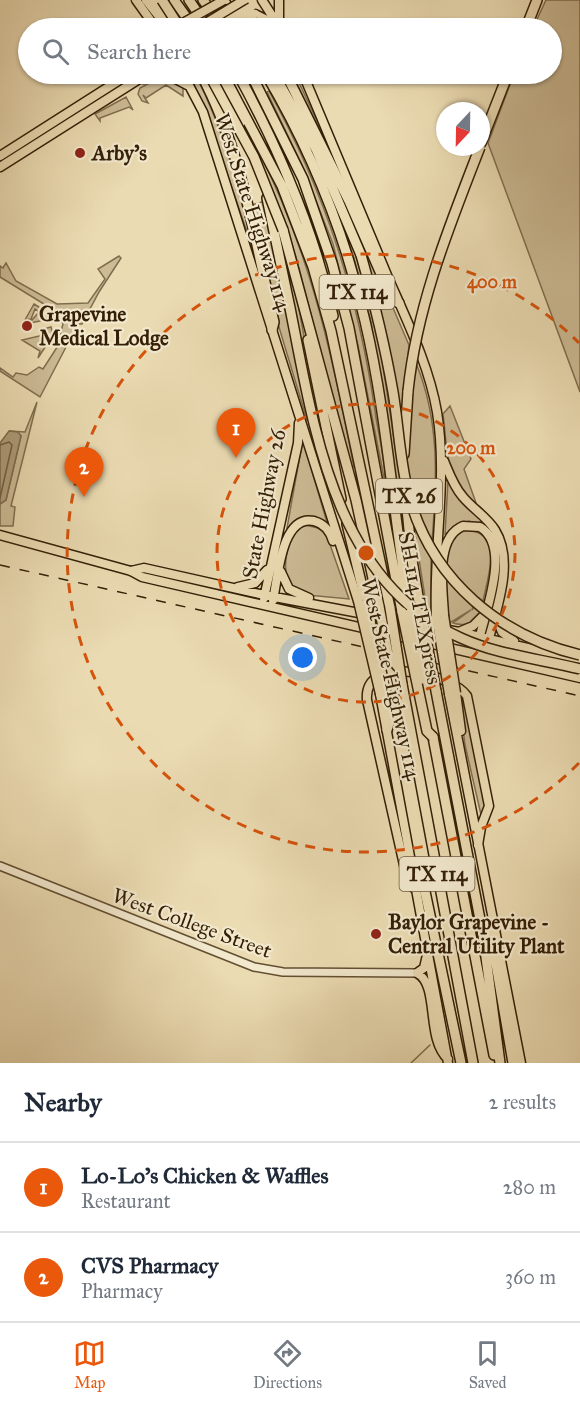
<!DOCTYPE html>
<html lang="en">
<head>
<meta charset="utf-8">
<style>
	:root { --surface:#fff; --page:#f2f2f3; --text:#1f2937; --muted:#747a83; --line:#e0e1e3; --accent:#ea580c }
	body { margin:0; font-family:"IM FELL Great Primer",serif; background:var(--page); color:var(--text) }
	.compass { position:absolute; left:436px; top:102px; width:54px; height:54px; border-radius:50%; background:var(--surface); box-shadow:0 2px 4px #0004; rotate:202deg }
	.you { position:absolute; left:303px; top:658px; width:21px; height:21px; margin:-15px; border:4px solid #fff; border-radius:50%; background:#1a73e8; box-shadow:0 0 0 9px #1a73e833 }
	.badge { display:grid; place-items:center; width:39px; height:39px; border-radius:50%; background:var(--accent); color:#fff; font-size:20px; font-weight:700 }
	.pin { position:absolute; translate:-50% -50px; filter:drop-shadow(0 2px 3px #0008) }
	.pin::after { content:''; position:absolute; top:32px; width:21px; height:18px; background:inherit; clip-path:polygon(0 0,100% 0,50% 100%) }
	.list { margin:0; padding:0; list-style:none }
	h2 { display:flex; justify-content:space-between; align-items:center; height:78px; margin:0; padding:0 24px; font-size:26px }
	h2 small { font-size:20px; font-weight:400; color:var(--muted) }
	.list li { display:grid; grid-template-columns:39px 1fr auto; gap:18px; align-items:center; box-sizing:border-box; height:90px; padding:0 24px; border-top:2px solid var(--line) }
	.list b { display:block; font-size:22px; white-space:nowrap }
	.list p { margin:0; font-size:20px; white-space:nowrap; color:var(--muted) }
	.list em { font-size:20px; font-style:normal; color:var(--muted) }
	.icon { flex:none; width:33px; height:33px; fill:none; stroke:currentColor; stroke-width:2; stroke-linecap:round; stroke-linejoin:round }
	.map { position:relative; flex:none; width:580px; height:1063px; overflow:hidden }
	.search { position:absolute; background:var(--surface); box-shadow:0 2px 4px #0004; left:18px; right:18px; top:18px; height:66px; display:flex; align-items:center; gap:15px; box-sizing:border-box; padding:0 21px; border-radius:33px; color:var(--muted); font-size:22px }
	.sheet { height:258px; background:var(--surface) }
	nav { display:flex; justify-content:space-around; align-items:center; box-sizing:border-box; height:84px; border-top:2px solid var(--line); background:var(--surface); font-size:16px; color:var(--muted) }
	nav a { display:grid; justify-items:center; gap:3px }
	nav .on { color:var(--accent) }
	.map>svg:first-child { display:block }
	.green { fill:#ccbb95; stroke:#806d4e; stroke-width:1.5 }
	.water { fill:#ad9b78; stroke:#7d694a; stroke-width:1.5 }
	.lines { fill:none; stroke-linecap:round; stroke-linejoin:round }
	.shore { stroke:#705d3f; stroke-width:1.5 }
	.stream { stroke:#7d694a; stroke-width:1.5 }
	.minor-casing { stroke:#624e31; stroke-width:10 }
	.major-casing { stroke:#341f06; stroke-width:11 }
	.highway-casing { stroke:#341f06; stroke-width:12 }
	.minor { stroke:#f2e8cd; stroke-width:7 }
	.major { stroke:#ebdbb2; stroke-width:8 }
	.highway { stroke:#ebdbb2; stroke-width:9 }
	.rail { stroke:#341f06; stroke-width:1.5; stroke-dasharray:10 10; stroke-linecap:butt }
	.major-bridge-casing { stroke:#341f06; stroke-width:11; stroke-linecap:butt }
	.highway-bridge-casing { stroke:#341f06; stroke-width:12; stroke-linecap:butt }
	.major-bridge { stroke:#ebdbb2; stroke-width:8 }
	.highway-bridge { stroke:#ebdbb2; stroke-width:9 }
	.ring { fill:none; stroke:#d6530b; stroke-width:3; stroke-dasharray:10 8 }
	.poi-dot { fill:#8f2418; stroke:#f2e8cd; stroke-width:2 }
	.labels { text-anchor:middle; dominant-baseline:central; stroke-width:4.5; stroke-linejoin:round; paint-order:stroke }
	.shield { fill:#f2e8cd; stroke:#6d5b42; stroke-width:1.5 }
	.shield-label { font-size:20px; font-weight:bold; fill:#341f06 }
	.poi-label { font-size:21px; font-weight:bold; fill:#341f06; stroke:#f2e8cd; text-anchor:start }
	.street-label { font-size:21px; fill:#341f06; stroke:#f2e8cd }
	.centre { fill:#d6530b; stroke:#f2e8cd; stroke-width:3 }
	.ring-label { font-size:18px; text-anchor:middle; font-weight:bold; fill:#d6530b; stroke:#f2e8cd; stroke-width:4.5; stroke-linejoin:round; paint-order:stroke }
</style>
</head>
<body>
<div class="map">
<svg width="580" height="1063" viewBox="0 0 580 1063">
	<rect width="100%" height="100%" fill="#ebdbb2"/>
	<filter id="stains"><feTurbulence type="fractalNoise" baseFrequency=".00333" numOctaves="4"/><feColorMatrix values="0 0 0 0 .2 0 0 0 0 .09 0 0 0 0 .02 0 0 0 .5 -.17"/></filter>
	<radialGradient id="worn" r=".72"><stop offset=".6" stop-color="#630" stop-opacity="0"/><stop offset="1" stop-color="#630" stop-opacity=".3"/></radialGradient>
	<path class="green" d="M546,0H580V392L488,143L514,74H552V28H533Z
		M190,74H195C225,132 241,194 256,258L212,130Z
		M291,74H295L341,173Z
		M168,78L183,88V96L166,85L146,98L143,95L148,103L142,101L138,94L140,88L157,79Z
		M269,91C326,194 358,295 375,411C378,434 386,460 385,483L358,346L333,244L301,163L267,92Z
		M126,97L133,110L129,107L100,118V121L95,114Z
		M245,125C308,240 329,341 354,467H351L296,257L282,214Z
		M327,184L357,254L378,333L401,485L397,486L371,322L354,258Z
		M265,201L309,420H307L272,304L252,205Z
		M344,201H347L409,345L401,425L372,277Z
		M278,230L298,304L317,406L313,407Z
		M119,256L121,258L99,292L82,324H78L40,397L0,371V368L13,377L16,373L27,375L39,367L43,369L63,338L60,335L63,324L57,312L0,277V266L3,268L6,263L16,281L57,304L88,303L105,279L98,269Z
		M34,304L47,312L50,319L25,324L26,321L32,320L39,312L35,309L31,319L25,320Z
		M51,327L53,335L38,358L40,351L22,340L48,334L47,328Z
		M416,363C440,421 437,480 432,541C425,526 415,510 411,494C402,453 410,405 416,363Z
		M37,402L11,506L15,507L13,526H0V504L6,500L21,436L9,431L25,432Z
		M450,406L471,459L464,469L476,503C445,490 447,442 443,414Z
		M302,444H304L328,526L319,521L287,528Z
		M448,481L489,527V528L469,521L445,534Z
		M412,515L431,555V617L428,616Z
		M305,525L322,529L326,533L349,599L307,595L288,584C283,566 285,534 305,525Z
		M466,530C506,532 487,579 482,605L446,565C448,551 451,535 466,530Z
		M446,577L473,606L472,610L474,607L481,613C473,623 466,627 453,623L471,610L448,624Z
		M459,698H462L465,703L486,804L482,819L465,745Z"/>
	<path class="water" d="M9,431L18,432L21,436L6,500L0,504V443Z"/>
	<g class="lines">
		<path class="shore" d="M0,445L9,442L12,445L0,498"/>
		<path class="stream" d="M411,1063L430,1045"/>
		<defs>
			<path id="minor" d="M0,866L254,967L283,972L417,973"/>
			<path id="major" d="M136,0L156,28
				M146,0L168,28
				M262,0L280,28
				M279,0V24
				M255,14L275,24
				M183,74L203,112L358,601
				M303,74C331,141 359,208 387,275C406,319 429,365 437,412C448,480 433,547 436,616
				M144,79L166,74L187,85
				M0,156L129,74
				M0,167L147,74
				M444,461C449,473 454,487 463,497C473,509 487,517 495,530C515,562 496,610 488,642
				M0,535L131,571L142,577L580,678
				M131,571L144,568L264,595L459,632L580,660
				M281,572L289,589L309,598
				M238,587L255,583L267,570
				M264,598L298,443L299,423
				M273,600C278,578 281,514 314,521C325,524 330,531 333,541
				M495,614L502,632L514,641
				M444,615C443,590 434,538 463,526L480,527C512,546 485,612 479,640
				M461,631L473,626L484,615
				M456,693L461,731
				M380,694L448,1063
				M449,694L521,1063
				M415,889L408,883L367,700C363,653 451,673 467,696L489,806L481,827L478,845
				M427,955L424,968L417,973C440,985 425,1038 448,1059"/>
			<path id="highway" d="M155,0L174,28
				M174,0L194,28
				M189,0L208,28
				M203,0L223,28
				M223,0L245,28
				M248,11L260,28
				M526,28L537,0
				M201,74C242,150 254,238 274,322L272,330
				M216,74L240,123
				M223,74L282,186L313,267L331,331L390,608
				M238,74C280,151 314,230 333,316
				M251,74L303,179L332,263L349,328L402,612
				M266,74C311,150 345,234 365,321C387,415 393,513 409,608
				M274,74L316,149L361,255
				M286,74L349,201L392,299L399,303
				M481,143L508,74
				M267,198L290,308
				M283,230L356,500L379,606
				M308,340L341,499
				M404,454L408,391
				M405,489L412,560L421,614
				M347,524L366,603
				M402,684L473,1063
				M436,691L483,935L500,1063
				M386,693L391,716L387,730
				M433,737L494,1055
				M411,867L423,882L461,1063
				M494,922L491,935L513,1063"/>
		</defs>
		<use href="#minor" class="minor-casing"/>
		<use href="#major" class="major-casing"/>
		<use href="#highway" class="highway-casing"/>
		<use href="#minor" class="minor"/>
		<use href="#major" class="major"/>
		<use href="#highway" class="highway"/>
		<path class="rail" d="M0,565L580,696"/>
		<defs>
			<path id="major-bridge" d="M174,28L224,0
				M198,28L244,0
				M216,28L251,7
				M230,28L255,14
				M358,601L380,694
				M444,615L456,693
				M436,616L449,694"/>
			<path id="highway-bridge" d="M162,0L180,28
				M209,74L254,157L283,230
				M361,255C374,301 385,346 393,392C399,428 400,466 410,500C434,581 500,636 580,655
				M290,308C314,428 334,582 461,638C498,655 541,659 580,669
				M408,391C417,305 449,227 480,147
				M366,603L386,693
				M379,606L388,654L398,667
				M390,608L402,684
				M402,612L427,731L433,737
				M410,613L422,679
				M421,614L436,691"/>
		</defs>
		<use href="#major-bridge" class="major-bridge-casing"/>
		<use href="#highway-bridge" class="highway-bridge-casing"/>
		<use href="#major-bridge" class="major-bridge"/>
		<use href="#highway-bridge" class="highway-bridge"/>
	</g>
	<g class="ring">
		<circle cx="366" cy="553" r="149"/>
		<path d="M579 763A299 299 0 1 1 579 343"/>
	</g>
	<g class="poi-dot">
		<circle cx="80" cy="153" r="6"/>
		<circle cx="27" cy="326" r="6"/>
		<circle cx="376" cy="934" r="6"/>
	</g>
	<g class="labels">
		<g class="shield">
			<rect x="319.5" y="275" width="75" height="34" rx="4.5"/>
			<rect x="376" y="479" width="66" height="34" rx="4.5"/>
			<rect x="399.5" y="857" width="75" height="34" rx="4.5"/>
		</g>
		<g class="shield-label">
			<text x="357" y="292">TX 114</text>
			<text x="409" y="496">TX 26</text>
			<text x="437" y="874">TX 114</text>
		</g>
		<g class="poi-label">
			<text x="92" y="153">Arby's</text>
			<text x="39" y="314">Grapevine<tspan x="39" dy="24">Medical Lodge</tspan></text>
			<text x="388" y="922">Baylor Grapevine -<tspan x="388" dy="24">Central Utility Plant</tspan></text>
		</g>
		<g class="street-label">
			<text transform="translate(253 212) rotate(72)">West State Highway 114</text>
			<text transform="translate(264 504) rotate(-79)">State Highway 26</text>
			<text transform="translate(420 608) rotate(79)">SH 114 TEXpress</text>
			<text transform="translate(391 679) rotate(77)">West State Highway 114</text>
			<text transform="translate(192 923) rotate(20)">West College Street</text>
		</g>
	</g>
	<circle cx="366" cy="553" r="9" class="centre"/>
	<g class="ring-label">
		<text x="492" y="288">400 m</text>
		<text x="471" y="454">200 m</text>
	</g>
	<rect width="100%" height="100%" filter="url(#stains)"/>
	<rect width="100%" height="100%" fill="url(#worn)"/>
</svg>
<svg class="compass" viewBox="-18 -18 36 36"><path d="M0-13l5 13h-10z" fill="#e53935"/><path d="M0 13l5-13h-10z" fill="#747a83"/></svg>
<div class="you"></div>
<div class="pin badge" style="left:236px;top:458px">1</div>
<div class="pin badge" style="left:84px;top:497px">2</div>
<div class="search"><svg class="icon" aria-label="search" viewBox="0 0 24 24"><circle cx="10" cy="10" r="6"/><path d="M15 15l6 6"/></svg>Search here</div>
</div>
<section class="sheet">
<h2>Nearby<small>2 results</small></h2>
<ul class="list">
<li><span class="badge">1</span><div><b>Lo-Lo's Chicken &amp; Waffles</b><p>Restaurant</p></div><em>280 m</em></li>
<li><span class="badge">2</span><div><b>CVS Pharmacy</b><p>Pharmacy</p></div><em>360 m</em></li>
</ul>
</section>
<nav>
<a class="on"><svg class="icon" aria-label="map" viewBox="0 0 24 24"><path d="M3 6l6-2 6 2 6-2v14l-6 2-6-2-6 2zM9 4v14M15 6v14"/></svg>Map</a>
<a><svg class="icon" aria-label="directions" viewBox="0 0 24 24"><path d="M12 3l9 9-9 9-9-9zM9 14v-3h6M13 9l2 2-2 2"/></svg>Directions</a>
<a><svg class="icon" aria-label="saved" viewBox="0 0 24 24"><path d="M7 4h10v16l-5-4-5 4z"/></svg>Saved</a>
</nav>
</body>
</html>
